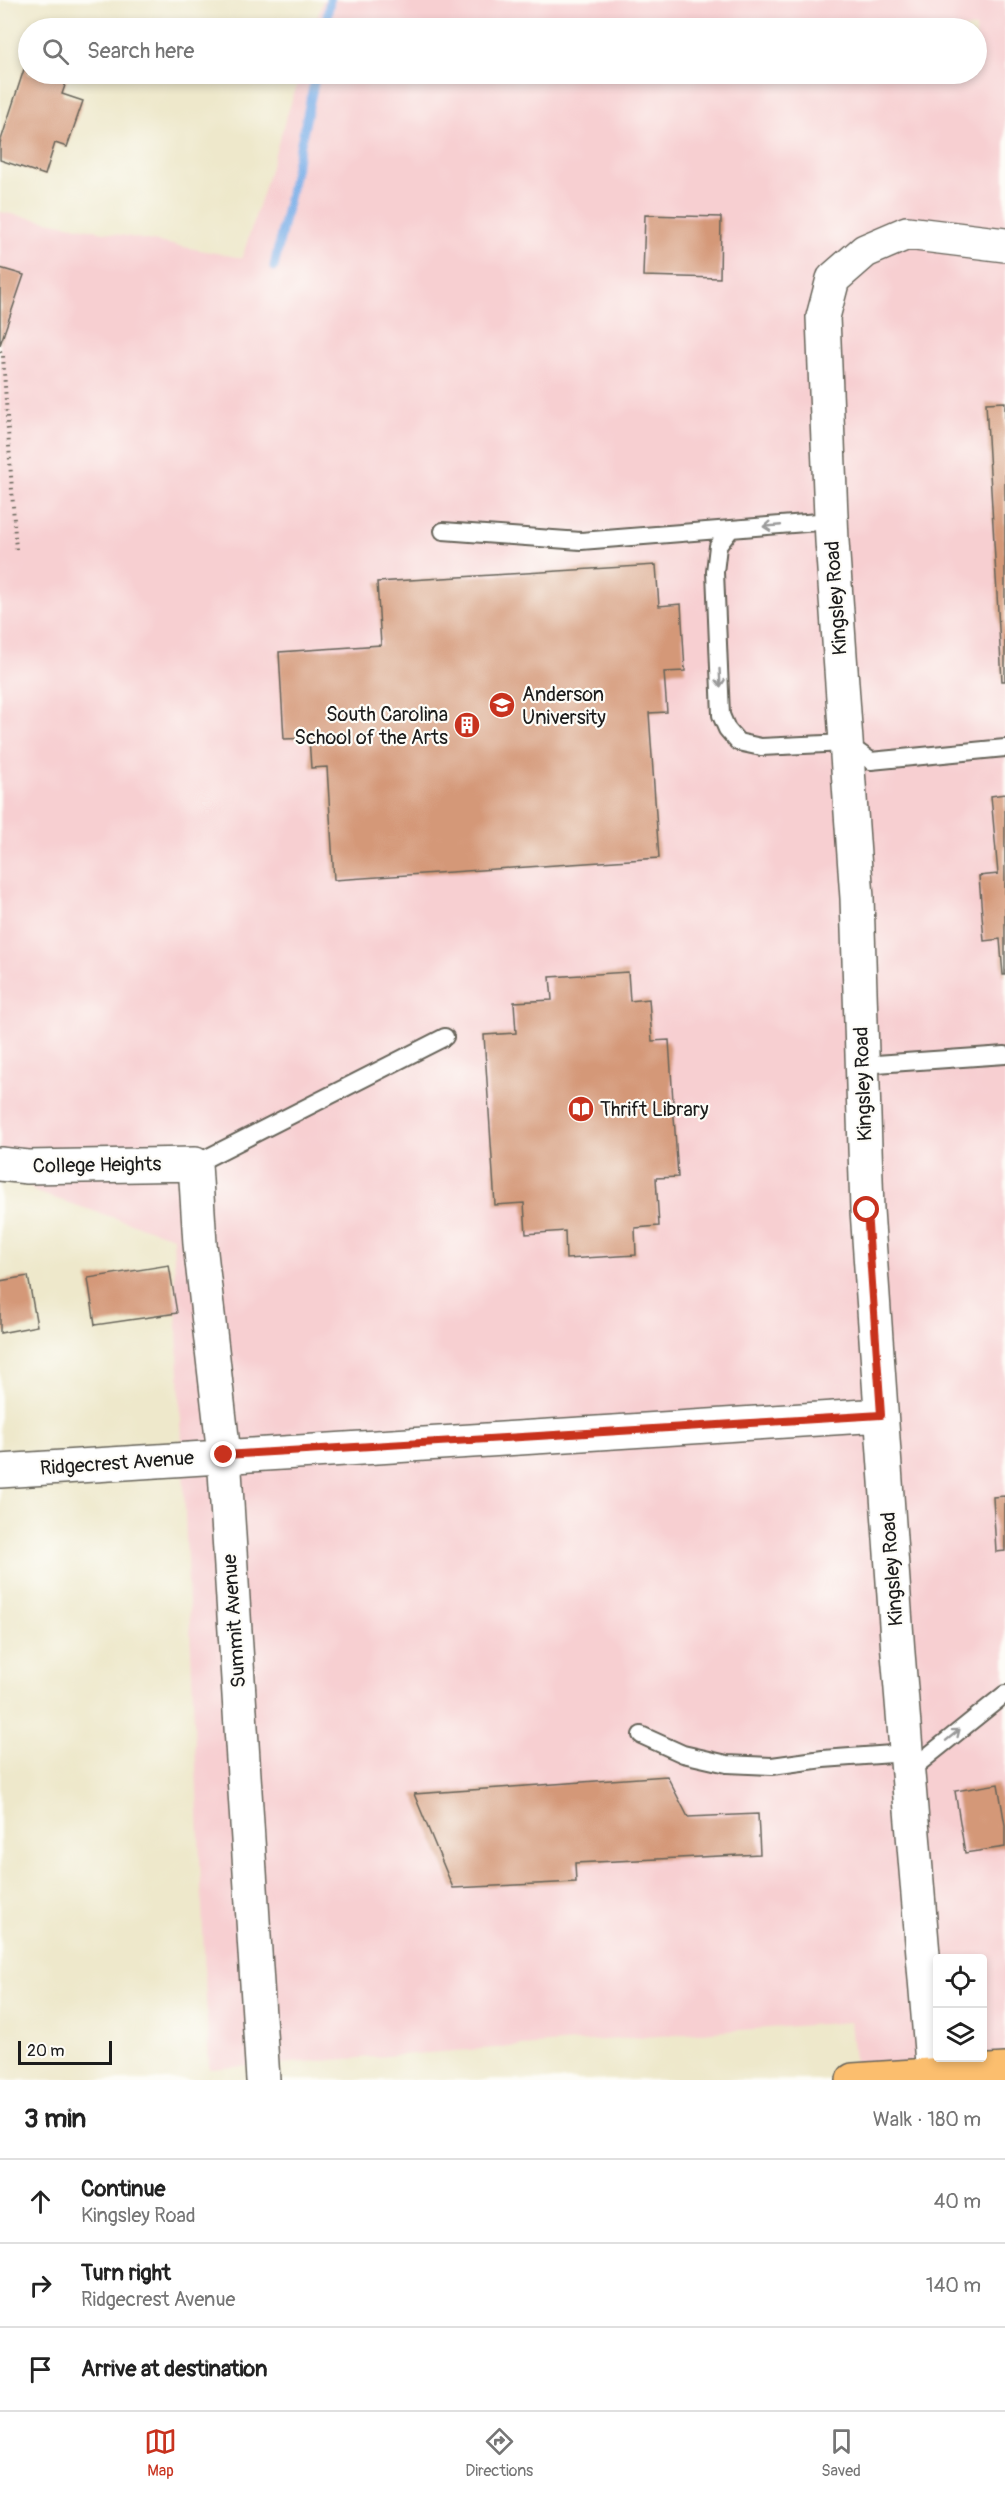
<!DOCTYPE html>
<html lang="en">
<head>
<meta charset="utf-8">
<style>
	:root { --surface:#fff; --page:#f6f6f6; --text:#222; --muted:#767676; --line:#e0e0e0; --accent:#c8321e }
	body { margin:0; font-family:Pangolin,sans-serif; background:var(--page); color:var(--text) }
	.controls { position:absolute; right:18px; bottom:18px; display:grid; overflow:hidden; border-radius:6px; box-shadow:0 3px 9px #0003 }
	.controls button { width:54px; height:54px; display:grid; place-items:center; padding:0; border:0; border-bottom:2px solid var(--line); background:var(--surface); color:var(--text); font:30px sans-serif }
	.scale { position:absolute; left:18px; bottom:15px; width:94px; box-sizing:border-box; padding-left:6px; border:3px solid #1c1c1c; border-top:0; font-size:16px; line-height:21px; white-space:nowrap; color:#1c1c1c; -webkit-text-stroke:4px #fdfcf7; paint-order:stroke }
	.stop { position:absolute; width:18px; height:18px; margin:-14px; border:4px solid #c8321e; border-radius:50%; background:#fff }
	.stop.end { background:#c8321e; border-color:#fff; box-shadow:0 2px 6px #0008 }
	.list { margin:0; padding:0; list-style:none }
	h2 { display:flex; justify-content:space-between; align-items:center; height:78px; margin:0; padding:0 24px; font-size:26px }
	h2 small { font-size:20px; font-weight:400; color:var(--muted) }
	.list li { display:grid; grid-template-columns:39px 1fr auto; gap:18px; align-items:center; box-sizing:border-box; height:84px; padding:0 24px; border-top:2px solid var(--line) }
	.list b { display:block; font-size:22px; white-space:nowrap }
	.list p { margin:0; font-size:20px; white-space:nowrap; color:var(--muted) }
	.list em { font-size:20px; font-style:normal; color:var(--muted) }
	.icon { flex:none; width:33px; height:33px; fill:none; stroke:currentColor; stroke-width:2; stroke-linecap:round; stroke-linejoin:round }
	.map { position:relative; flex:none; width:1005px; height:2080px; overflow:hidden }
	.search { position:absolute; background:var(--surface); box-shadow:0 3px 9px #0003; left:18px; right:18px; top:18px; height:66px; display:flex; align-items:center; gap:15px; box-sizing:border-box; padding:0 21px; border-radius:33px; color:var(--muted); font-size:22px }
	.sheet { height:330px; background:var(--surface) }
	nav { display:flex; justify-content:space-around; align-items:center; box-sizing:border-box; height:84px; border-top:2px solid var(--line); background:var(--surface); font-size:16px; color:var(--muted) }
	nav a { display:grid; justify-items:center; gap:3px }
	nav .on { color:var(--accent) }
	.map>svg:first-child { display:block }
	.built { fill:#f7cfd1; fill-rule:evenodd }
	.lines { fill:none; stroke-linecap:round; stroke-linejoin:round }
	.stream { stroke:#7aafe8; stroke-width:9 }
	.building { fill:#d49878 }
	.lane-casing { stroke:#666359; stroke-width:20 }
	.street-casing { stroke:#666359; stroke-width:36 }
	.primary-casing { stroke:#666359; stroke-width:36 }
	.path { stroke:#666359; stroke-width:4; stroke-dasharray:1.5 4.5; stroke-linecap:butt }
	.lane { stroke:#fff; stroke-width:16 }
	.street { stroke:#fff; stroke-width:33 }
	.primary { stroke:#fbbe6e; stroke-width:33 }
	.oneway { stroke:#999 }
	.route { stroke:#c8321e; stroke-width:8 }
	.labels { text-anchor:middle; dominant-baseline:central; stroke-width:4.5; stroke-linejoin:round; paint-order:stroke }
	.street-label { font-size:20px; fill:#1c1c1c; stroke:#fdfcf7 }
	.poi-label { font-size:20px; fill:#1c1c1c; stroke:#fdfcf7; text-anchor:start }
</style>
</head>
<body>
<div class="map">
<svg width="1005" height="2080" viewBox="0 0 1005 2080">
	<rect width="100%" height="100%" fill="#fdfcf7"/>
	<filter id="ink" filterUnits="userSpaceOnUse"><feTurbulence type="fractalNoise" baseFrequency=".0167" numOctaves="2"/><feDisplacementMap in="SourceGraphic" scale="12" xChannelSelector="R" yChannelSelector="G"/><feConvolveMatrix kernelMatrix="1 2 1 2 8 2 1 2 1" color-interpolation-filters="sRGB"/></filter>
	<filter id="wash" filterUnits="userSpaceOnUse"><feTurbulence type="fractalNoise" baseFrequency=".008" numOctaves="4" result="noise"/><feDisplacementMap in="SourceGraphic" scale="24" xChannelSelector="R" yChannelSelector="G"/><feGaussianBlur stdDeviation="1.35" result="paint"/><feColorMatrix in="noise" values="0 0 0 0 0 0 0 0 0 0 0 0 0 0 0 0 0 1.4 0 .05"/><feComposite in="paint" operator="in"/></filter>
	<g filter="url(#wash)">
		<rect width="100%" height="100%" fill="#eee8cb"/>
		<path class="built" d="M323,0H1005V2080H856L850,2022L209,2069L173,1237L35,1192L0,1153V212L242,258L300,74H976V28H314ZM938,1958H982V2058H938Z"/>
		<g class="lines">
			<path class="stream" d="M325,28L330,0
				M274,267L316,74"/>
		</g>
		<g id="blocks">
			<path class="building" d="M28,57V74H69L62,94L83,101L67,147L55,143L45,175L0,160V143Z
				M645,215L721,217L720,278L643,276Z
				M0,268L24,275L0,345Z
				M1005,402V681H1002L986,403Z
				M656,565L659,606L681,604L685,671L664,672L667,712L649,713L659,858L334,880L327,767L311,768L309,738L284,739L279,652L381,645L377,582Z
				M1005,794V975H1003L1000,939L984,941L979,876L998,874L991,796Z
				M628,972L630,1001L649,999L652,1041L669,1040L678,1177L656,1178L659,1226L635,1228L636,1255L566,1259L565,1231L526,1234L524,1203L495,1205L484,1035L516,1033L514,1002L552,1000L550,977Z
				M169,1265L177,1313L95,1325L88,1278Z
				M28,1276L37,1326L0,1333V1281Z
				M1005,1496V1551L996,1552L993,1497Z
				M667,1776L688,1817L758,1814L760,1854L575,1863L576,1882L453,1888L414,1794Z
				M998,1784L1005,1825V1847L965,1853L955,1791Z"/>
		</g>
	</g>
	<g filter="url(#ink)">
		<use href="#blocks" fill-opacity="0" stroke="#666359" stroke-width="1.5"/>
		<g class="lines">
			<defs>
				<path id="lane" d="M831,521L731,529L718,546L715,572L721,715L727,729L738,742L761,747L846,743L871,761L1005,748
					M443,531L581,541L731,529
					M862,1065L1005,1055
					M195,1164L445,1037
					M641,1735L683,1754L727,1764L772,1766L823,1759L906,1753
					M908,1772L1005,1694"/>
				<path id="street" d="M0,1164L28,1167L195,1164L200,1244L224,1455L263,2080
					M0,1471L881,1415
					M933,2075L898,1653L867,1210L857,898L832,541L823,317L833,279L865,251L907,233L1005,245"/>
				<path id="primary" d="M853,2080L1005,2070"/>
			</defs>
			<use href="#lane" class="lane-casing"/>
			<use href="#street" class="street-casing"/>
			<use href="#primary" class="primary-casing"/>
			<path class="path" d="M0,351L3,356L16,550"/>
			<use href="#lane" class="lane"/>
			<use href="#street" class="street"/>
			<use href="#primary" class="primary"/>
		</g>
		<defs><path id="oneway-shaft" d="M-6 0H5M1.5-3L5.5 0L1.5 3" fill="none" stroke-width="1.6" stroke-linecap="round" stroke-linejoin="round" transform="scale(1.5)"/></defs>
		<g class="oneway">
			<use href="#oneway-shaft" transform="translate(772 526) rotate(175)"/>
			<use href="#oneway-shaft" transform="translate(720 678) rotate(87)"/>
			<use href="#oneway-shaft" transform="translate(953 1735) rotate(-39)"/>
		</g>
	</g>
	<g class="lines" filter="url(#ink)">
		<path class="route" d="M224,1455L881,1415L867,1210"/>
	</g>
	<defs>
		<symbol id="university-disc" viewBox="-11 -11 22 22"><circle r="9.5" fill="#c8321e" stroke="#fdfcf7"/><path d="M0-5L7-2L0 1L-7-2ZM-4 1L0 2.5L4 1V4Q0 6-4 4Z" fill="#fff"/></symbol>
		<symbol id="building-disc" viewBox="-11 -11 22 22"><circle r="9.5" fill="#c8321e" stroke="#fdfcf7"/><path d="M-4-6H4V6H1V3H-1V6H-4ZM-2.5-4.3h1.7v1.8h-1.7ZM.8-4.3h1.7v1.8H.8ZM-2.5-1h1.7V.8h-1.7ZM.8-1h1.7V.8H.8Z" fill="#fff"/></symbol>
		<symbol id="library-disc" viewBox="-11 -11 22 22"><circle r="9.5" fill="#c8321e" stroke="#fdfcf7"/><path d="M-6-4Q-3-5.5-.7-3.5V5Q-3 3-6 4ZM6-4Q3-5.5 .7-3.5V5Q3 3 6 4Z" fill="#fff"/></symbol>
	</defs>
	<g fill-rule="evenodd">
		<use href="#university-disc" x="487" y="690" width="30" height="30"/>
		<use href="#building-disc" x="452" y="710" width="30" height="30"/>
		<use href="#library-disc" x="566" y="1094" width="30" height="30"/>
	</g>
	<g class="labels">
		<g class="street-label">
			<text transform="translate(836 598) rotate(-94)">Kingsley Road</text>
			<text transform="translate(863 1084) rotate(-92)">Kingsley Road</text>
			<text transform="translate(97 1165) rotate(-1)">College Heights</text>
			<text transform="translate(117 1463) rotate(-4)">Ridgecrest Avenue</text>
			<text transform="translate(892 1569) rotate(-94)">Kingsley Road</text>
			<text transform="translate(234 1621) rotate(-94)">Summit Avenue</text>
		</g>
		<g class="poi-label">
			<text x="522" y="694">Anderson<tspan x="522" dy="23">University</tspan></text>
			<text x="448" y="714" text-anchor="end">South Carolina<tspan x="448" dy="23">School of the Arts</tspan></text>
			<text x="600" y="1109">Thrift Library</text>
		</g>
	</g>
</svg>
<div class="controls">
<button><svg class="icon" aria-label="locate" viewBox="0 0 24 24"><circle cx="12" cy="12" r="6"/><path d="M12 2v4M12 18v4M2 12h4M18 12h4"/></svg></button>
<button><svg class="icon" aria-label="layers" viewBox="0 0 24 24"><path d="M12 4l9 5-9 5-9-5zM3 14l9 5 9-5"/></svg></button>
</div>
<div class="scale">20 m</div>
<div class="stop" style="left:867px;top:1210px"></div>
<div class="stop end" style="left:224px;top:1455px"></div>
<div class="search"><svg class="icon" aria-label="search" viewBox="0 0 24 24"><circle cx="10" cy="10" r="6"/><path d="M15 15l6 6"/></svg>Search here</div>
</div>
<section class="sheet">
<h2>3 min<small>Walk · 180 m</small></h2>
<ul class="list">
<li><svg class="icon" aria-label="ahead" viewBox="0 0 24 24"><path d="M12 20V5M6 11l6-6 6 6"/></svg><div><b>Continue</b><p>Kingsley Road</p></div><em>40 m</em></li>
<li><svg class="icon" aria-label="right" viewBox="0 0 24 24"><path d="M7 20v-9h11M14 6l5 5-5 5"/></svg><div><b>Turn right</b><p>Ridgecrest Avenue</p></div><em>140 m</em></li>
<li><svg class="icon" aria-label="arrive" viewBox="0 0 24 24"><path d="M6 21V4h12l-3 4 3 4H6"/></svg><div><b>Arrive at destination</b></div></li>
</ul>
</section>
<nav>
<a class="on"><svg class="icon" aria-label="map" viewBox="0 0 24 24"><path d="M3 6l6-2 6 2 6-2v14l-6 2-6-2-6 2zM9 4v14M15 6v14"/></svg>Map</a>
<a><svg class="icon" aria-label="directions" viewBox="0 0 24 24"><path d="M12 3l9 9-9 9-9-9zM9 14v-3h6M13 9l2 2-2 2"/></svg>Directions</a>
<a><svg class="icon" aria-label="saved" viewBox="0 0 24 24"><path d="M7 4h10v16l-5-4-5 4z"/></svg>Saved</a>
</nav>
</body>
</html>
